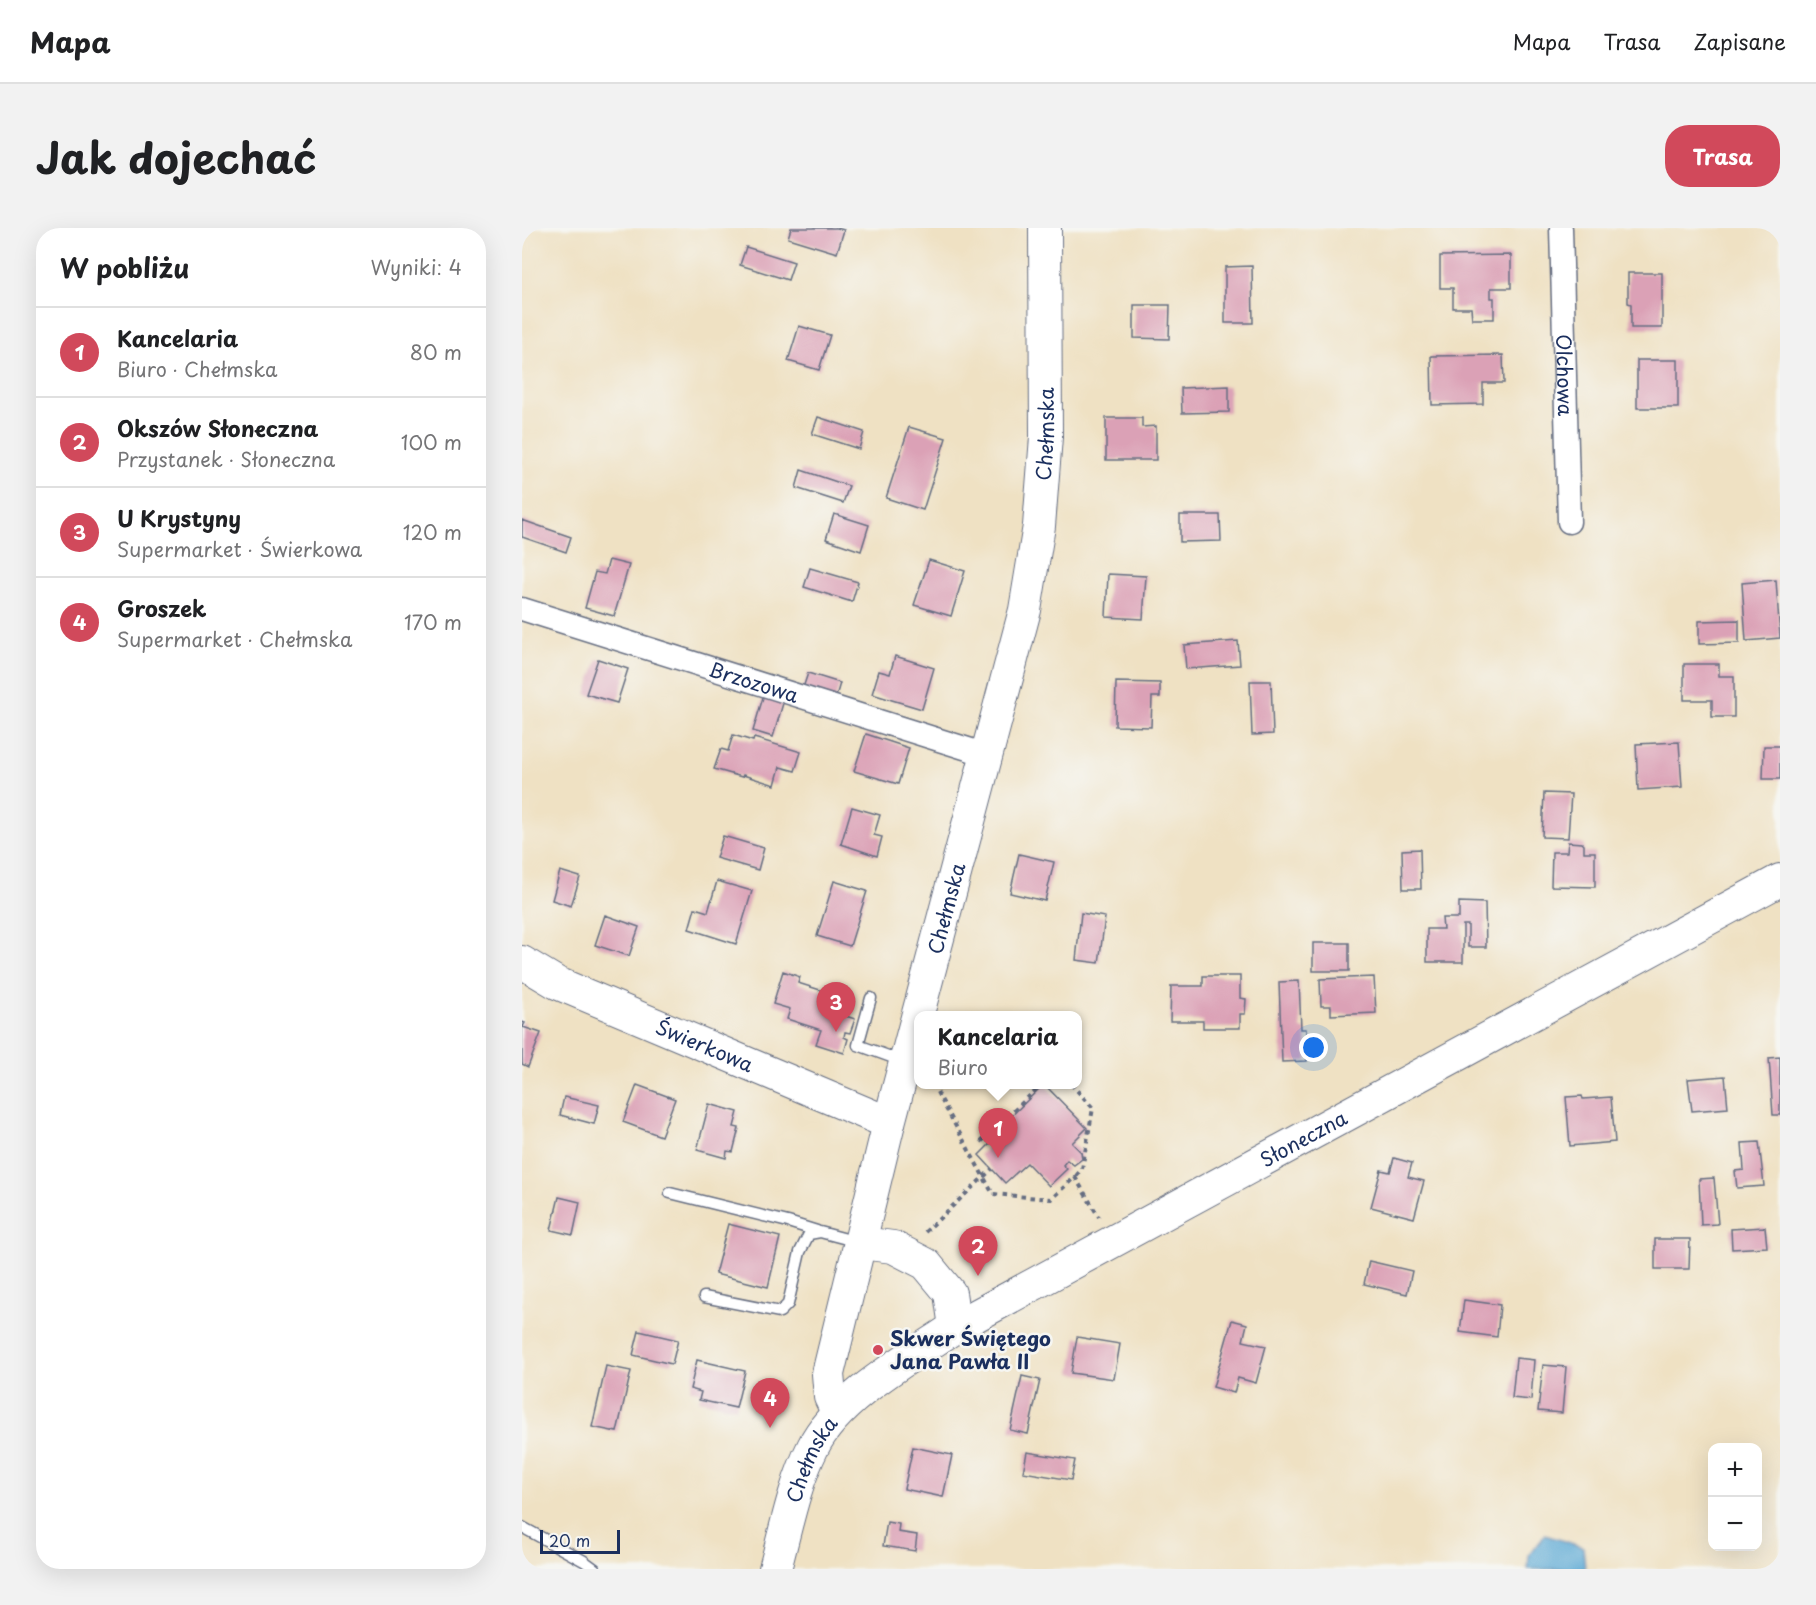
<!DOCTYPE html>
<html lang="pl">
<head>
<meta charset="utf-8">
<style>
	:root { --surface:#fff; --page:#f2f2f2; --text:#202124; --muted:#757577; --line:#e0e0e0; --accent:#d1495b }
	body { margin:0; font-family:"Playpen Sans",sans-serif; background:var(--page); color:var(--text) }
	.controls { position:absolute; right:18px; bottom:18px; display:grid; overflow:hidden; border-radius:12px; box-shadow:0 6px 24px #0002 }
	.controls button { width:54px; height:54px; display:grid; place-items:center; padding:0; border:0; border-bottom:2px solid var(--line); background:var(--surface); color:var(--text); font:30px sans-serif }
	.scale { position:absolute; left:18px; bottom:15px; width:80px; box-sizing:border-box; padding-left:6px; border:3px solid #1b2f5e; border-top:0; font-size:16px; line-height:21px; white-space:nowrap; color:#1b2f5e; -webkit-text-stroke:4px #f6f6f2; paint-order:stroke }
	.you { position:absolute; left:792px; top:820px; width:21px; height:21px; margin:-15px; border:4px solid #fff; border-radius:50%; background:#1a73e8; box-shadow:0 0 0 9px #1a73e833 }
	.badge { display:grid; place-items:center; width:39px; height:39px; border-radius:50%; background:var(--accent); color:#fff; font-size:20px; font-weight:700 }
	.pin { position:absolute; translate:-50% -50px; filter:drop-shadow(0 2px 3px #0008) }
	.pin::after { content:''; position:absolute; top:32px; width:21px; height:18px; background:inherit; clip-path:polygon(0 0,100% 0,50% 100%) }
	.popup { position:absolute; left:392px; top:783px; width:168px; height:78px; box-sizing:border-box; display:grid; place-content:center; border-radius:12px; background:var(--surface); filter:drop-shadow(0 2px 4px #0005); font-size:20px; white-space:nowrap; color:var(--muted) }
	.popup b { font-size:22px; color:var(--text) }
	.popup::after { content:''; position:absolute; left:50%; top:100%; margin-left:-12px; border:12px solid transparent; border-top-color:var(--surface) }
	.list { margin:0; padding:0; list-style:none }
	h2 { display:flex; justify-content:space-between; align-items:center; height:78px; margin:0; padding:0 24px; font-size:26px }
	h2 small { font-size:20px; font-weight:400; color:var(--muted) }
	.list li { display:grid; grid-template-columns:39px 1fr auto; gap:18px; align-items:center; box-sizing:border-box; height:90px; padding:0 24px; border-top:2px solid var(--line) }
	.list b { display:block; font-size:22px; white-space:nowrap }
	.list p { margin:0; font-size:20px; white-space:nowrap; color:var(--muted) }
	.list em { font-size:20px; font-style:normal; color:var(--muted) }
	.map { position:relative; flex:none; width:1258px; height:1341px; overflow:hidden; border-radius:24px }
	header { display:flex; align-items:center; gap:36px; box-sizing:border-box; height:84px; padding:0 30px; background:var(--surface); border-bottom:2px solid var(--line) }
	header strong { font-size:28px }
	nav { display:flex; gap:33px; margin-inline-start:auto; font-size:21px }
	.intro { display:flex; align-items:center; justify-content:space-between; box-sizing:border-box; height:144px; padding:0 36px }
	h1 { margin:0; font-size:42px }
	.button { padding:15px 27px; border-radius:24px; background:var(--accent); color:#fff; font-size:21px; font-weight:700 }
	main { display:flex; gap:36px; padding:0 36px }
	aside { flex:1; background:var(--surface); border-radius:24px; box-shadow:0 6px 24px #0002 }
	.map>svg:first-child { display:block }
	.water { fill:#5aa8d4; stroke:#3a6c99; stroke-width:1.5 }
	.building { fill:#dba1b6 }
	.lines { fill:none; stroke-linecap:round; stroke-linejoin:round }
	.lane-casing { stroke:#656d81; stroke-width:13 }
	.street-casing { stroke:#656d81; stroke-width:25 }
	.secondary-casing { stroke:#656d81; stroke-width:34 }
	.path { stroke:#656d81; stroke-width:4; stroke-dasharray:4.5 4.5; stroke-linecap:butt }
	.lane { stroke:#fff; stroke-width:10 }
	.street { stroke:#fff; stroke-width:22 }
	.secondary { stroke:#fff; stroke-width:32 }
	.poi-dot { fill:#d1495b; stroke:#f6f6f2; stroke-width:2 }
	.labels { text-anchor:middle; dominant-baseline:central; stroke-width:5; stroke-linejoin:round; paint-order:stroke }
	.street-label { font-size:20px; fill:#1b2f5e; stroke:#f6f6f2 }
	.poi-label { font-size:20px; font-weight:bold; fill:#1b2f5e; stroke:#f6f6f2; text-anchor:start }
</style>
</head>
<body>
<header>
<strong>Mapa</strong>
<nav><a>Mapa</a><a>Trasa</a><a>Zapisane</a></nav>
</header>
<div class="intro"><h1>Jak dojechać</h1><a class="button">Trasa</a></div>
<main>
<aside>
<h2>W pobliżu<small>Wyniki: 4</small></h2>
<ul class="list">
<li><span class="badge">1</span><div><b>Kancelaria</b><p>Biuro · Chełmska</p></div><em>80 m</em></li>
<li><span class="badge">2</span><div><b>Okszów Słoneczna</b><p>Przystanek · Słoneczna</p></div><em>100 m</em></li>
<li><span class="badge">3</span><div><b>U Krystyny</b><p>Supermarket · Świerkowa</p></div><em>120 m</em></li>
<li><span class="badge">4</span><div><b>Groszek</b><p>Supermarket · Chełmska</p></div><em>170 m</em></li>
</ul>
</aside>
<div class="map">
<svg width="1258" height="1341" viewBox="0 0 1258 1341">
	<rect width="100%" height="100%" fill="#f6f6f2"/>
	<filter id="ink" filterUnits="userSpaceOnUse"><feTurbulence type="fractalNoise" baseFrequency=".0167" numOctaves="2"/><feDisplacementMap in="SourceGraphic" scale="12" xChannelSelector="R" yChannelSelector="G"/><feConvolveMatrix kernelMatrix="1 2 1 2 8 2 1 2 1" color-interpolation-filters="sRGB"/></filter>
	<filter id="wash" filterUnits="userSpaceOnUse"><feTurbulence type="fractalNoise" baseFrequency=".008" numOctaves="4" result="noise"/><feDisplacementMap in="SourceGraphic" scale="24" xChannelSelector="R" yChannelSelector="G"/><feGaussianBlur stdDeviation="1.35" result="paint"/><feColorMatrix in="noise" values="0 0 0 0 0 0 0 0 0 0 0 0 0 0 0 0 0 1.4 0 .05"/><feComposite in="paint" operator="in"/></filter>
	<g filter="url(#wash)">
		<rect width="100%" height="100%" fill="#efe1c3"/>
		<path class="water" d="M1023,1307L1061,1319L1063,1341H1006L1007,1327Z"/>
		<g id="blocks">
			<path class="building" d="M269,0H315L322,2L315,25L266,10Z
				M224,19L272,34L266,52L218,37Z
				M989,27V60H969V70H972V91H950L949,80H931V60H918V28Z
				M730,38L731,95H703V39Z
				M1106,45H1140V100H1109V76L1106,75Z
				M612,77H648L647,111L612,110Z
				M277,98L308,107L297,142L266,133Z
				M981,127L982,155H961V176L910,177L909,128Z
				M1115,132H1156V180H1115Z
				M707,158V184L660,185L659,160Z
				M296,189L342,204L337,221L290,206Z
				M584,190H620V199L634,198V232H584Z
				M387,199L424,210L401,282L364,270Z
				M279,242L327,258L321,275L274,260Z
				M312,286L347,297L339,323L304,311Z
				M658,287H698L699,313L658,314Z
				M0,292L49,309L44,324L0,309Z
				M87,332L107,337L92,388L63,380L73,344L83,346Z
				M407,332L443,343L429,388L392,377Z
				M288,340L336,354L330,374L282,359Z
				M586,346L624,348L621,391L584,389Z
				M1254,352L1258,410L1224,413L1220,355Z
				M1217,392V415L1177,416V393Z
				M716,413L718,437L664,441L662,417Z
				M373,428L412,440L400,481L350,466L357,443L368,446Z
				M76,431L106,441L95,475L64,466Z
				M1162,436H1197V448H1212V489H1190V472H1162Z
				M286,445L318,455L313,472L280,463Z
				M728,453H749L751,506L730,507Z
				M594,454L638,455V469H630L629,499L593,498Z
				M242,466L262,472L251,509L231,503Z
				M344,506L387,520L376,556L332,543Z
				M211,507L231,513L232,510L279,524L273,543L258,539L253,557L221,547L220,549L192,541L199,521L206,523Z
				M1157,514L1160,559L1116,562L1114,516Z
				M1242,518H1258V551H1241Z
				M1022,565L1049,566L1046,610L1020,609Z
				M330,579L358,587L352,607L360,609L355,628L319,616Z
				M201,608L242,620L236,642L194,630Z
				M1046,614L1060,615L1062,617V624H1073V659L1029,658L1030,624H1045Z
				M898,621L899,661H881L880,622Z
				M497,626L532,634L523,673L488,665Z
				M38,643L58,649L49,678L30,672Z
				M195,653L230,663L214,716L167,701L173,680L186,684Z
				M312,653L345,663L328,718L295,708Z
				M937,674L963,675L964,719H946V697H941V734H905V701H921L920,690H937Z
				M559,685L583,689L577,735L554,732Z
				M83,687L117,699L107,728L73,717Z
				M791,715H827V743H791Z
				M261,743L278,749L276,755L311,766L305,782L333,791L328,805L323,804L322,809L326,811L322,825L294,816L299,802L265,791L268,781L251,776Z
				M681,748H718V770L724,771L723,786H718V800H681V793H648L649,758H681Z
				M852,749L854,785L809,787V778H799L798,751Z
				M777,753L779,801H784L785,833L760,834L757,754Z
				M0,794L3,795L1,799L19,805L6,839L0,836Z
				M1258,829V887H1251L1247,830Z
				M1203,848L1206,880L1170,883L1166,851Z
				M522,856L565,900L550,915L559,924L560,931L552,937L545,932L541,937L545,941L527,958L505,935L483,955L457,927L468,916L465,912Z
				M115,857L153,871L139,908L101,894Z
				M1060,868L1061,871L1089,869L1093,914L1048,918L1044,869Z
				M42,869L77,877L72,896L38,887Z
				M187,876L216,884L212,899L217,900L211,924L205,923L204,930L175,922Z
				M1237,914L1242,958L1215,960L1213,943L1222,942L1220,915Z
				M872,930L890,935L886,949L902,953L892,990L849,979L859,942L868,944Z
				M1192,950L1196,996L1179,997L1177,951Z
				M37,969L58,974L51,1007L29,1002Z
				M206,996L258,1009L246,1059L193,1046Z
				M1243,999L1245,1019L1210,1021L1209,1001Z
				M1133,1011H1168L1167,1041H1133Z
				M847,1033L890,1043L885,1066L842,1056Z
				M942,1072L978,1077L975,1109L938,1104Z
				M710,1092L725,1096L721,1113L744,1118L734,1155L716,1150L712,1165L691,1159Z
				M117,1103L156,1112L150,1136L111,1127Z
				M555,1109L598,1116L592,1151L549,1145Z
				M994,1130L1012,1132L1009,1172L990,1170Z
				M175,1132L223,1143L214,1180L177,1172L179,1164L168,1161Z
				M1021,1137L1044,1139L1040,1185L1016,1183Z
				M84,1138L109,1143L95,1204L70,1199Z
				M500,1148L518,1152L506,1206L488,1202Z
				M391,1219L430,1227L421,1269L382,1261Z
				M505,1224L553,1232L549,1252L501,1244Z
				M365,1294L377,1296L376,1304L395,1307L393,1323L361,1318Z"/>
		</g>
	</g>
	<g filter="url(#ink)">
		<use href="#blocks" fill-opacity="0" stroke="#656d81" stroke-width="1.5"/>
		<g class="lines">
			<defs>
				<path id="lane" d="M349,770L336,817L380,833
					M148,965L266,994L295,1003
					M182,1069L258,1084L266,1076L278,1024L287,1006L298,1004L336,1014
					M0,1299L62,1333L73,1341"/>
				<g id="street">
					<path id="s1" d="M1039,0L1047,294"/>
					<path id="s2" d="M0,381L465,527"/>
				</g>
				<g id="secondary">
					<path id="s3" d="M0,734L35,755L367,895"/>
					<path d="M339,1015L371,1019L404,1036L428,1065L433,1099"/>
					<path id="s4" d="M315,1184L308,1169L306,1146L367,895L503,382L517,298L524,209L523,0"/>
					<path id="s5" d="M253,1341C264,1300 272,1257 291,1219C315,1170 389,1129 433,1099L1258,652"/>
				</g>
			</defs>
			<use href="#lane" class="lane-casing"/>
			<use href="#street" class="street-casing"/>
			<use href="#secondary" class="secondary-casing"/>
			<path class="path" d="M549,856L571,880L560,941L553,949
				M415,864L471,966L529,971L553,949L577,989
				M459,914L520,856
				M403,1004L470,941"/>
			<use href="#lane" class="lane"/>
			<use href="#street" class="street"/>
			<use href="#secondary" class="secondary"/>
		</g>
	</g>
	<circle class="poi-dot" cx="356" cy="1122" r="6"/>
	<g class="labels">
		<g class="street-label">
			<text stroke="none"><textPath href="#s1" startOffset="147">Olchowa</textPath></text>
			<text stroke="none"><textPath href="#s4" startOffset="1006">Chełmska</textPath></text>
			<text stroke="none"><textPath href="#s2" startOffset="243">Brzozowa</textPath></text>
			<text stroke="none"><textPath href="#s4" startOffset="520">Chełmska</textPath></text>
			<text stroke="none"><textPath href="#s3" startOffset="201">Świerkowa</textPath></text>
			<text stroke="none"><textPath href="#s5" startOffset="712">Słoneczna</textPath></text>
			<text stroke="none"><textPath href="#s5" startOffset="116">Chełmska</textPath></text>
		</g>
		<g class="poi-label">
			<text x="368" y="1110">Skwer Świętego<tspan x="368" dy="23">Jana Pawła II</tspan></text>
		</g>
	</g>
</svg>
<div class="controls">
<button>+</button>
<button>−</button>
</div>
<div class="scale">20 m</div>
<div class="you"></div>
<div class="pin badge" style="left:476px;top:930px">1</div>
<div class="popup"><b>Kancelaria</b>Biuro</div>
<div class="pin badge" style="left:456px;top:1048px">2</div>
<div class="pin badge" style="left:314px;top:804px">3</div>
<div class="pin badge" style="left:248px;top:1200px">4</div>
</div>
</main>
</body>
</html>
